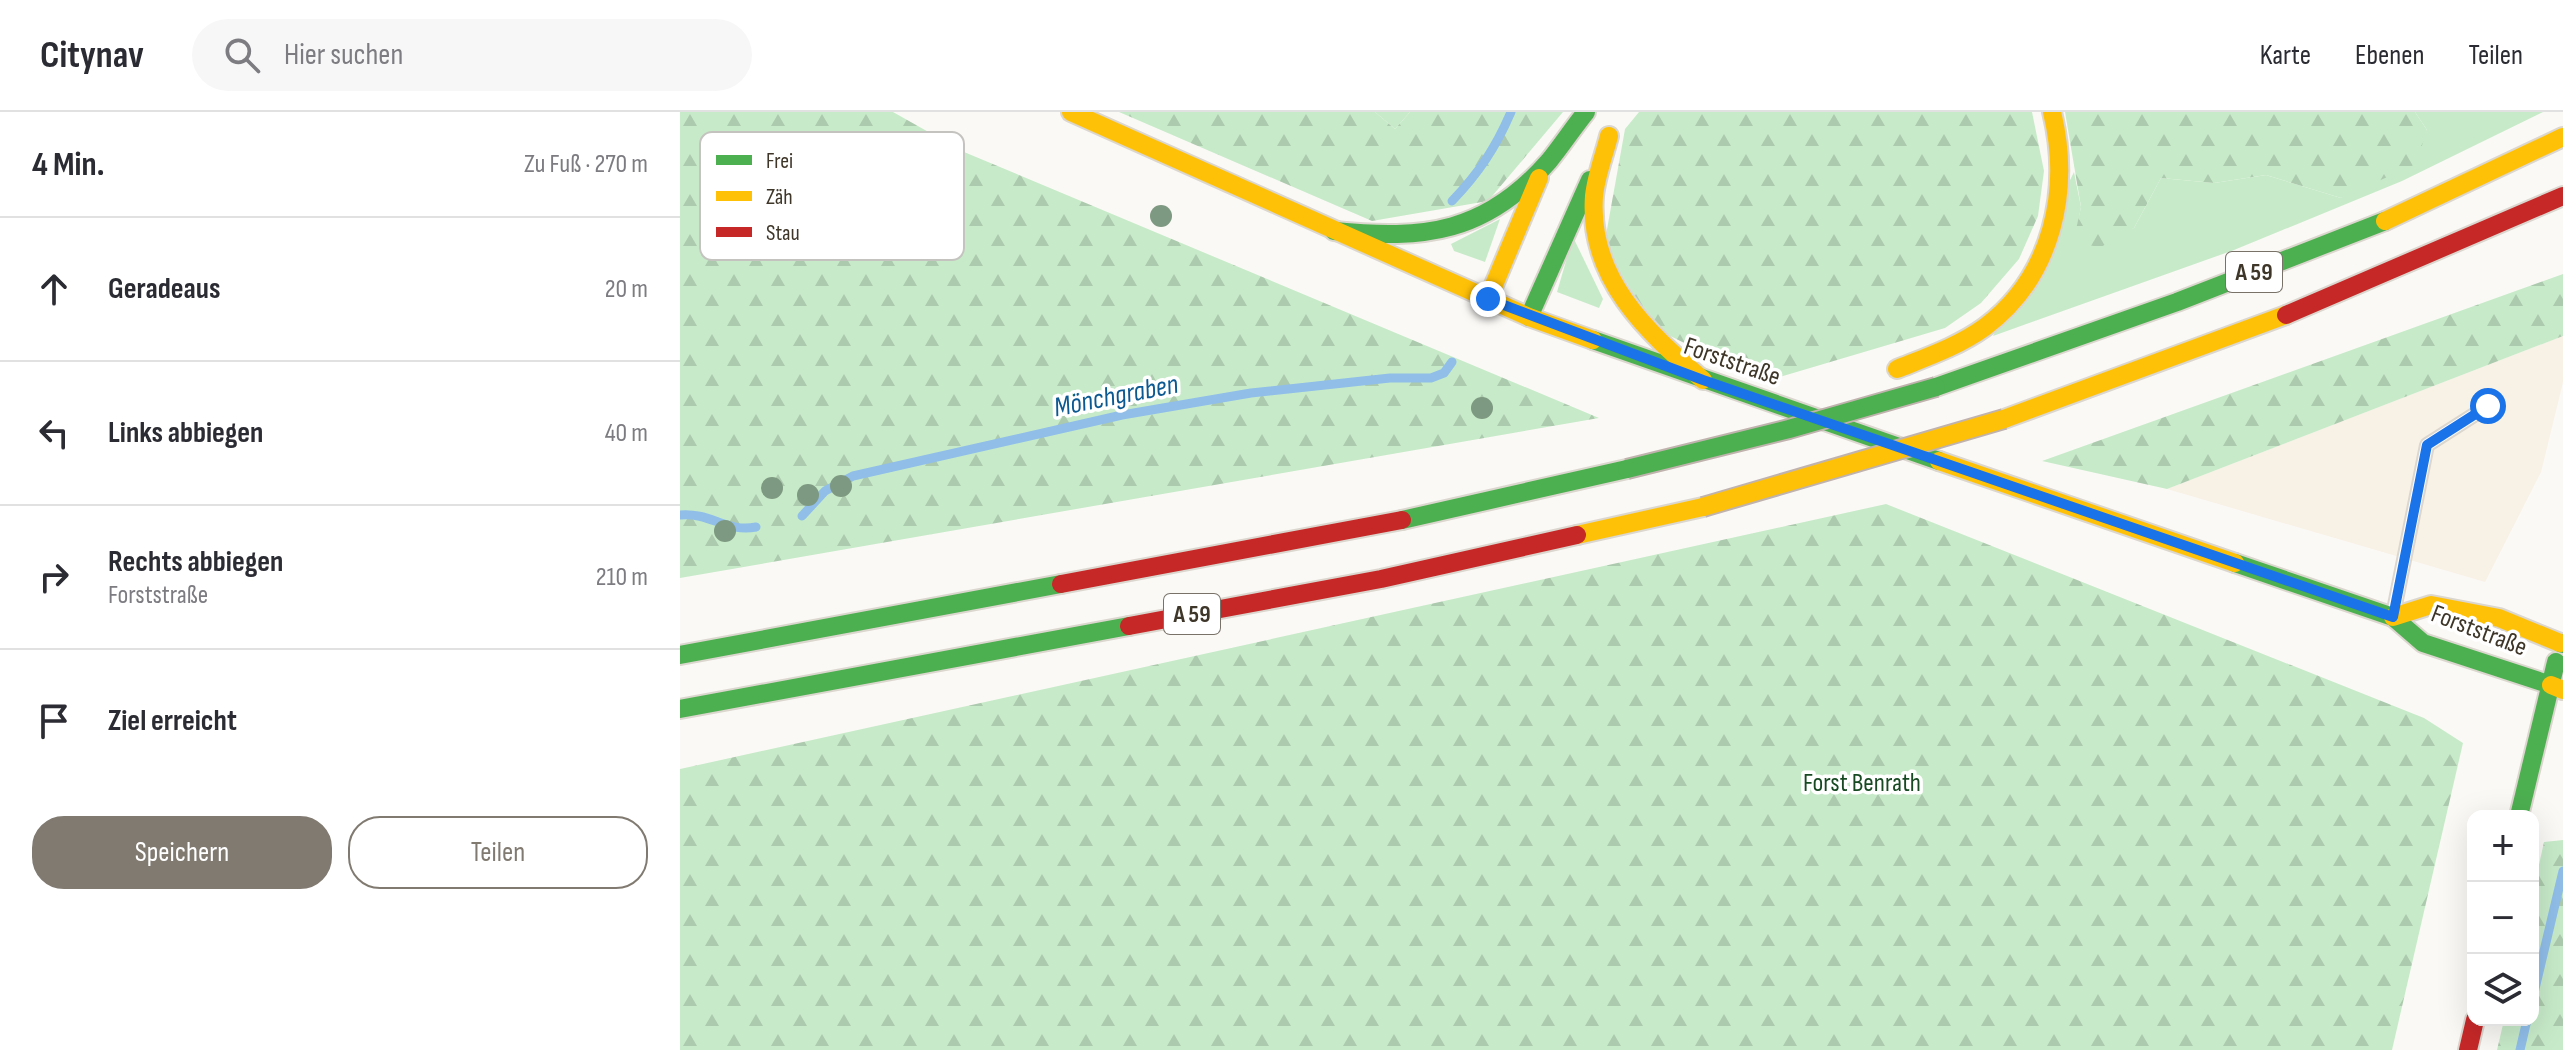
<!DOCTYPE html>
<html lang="de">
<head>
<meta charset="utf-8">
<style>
	:root { --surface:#fff; --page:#f7f7f7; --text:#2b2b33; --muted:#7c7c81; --line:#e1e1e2; --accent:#807a71 }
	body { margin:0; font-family:"Sofia Sans Condensed",sans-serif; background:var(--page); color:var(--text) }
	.controls { position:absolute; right:24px; bottom:24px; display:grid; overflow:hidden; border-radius:16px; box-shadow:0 8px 32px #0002 }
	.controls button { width:72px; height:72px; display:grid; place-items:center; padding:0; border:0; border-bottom:2px solid var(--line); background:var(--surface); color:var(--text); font:40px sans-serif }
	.stop { position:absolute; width:24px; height:24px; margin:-18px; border:6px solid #1a73e8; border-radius:50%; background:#fff }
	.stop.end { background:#1a73e8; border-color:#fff; box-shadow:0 2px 8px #0008 }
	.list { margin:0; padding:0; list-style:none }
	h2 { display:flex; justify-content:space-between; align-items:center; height:104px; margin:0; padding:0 32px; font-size:34px }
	h2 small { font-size:26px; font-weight:400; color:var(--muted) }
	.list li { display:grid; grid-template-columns:52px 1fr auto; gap:24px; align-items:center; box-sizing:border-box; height:144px; padding:0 32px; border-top:2px solid var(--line) }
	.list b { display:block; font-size:30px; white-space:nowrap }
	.list p { margin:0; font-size:26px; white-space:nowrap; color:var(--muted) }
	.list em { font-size:26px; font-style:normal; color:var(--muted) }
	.actions { display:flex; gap:16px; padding:24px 32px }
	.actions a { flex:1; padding:18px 0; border:2px solid var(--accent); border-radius:32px; text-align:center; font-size:28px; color:var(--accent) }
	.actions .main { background:var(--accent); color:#fff }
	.icon { flex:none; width:44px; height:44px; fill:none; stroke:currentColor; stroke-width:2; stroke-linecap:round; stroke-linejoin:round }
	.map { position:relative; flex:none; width:1883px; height:938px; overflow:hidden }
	header { display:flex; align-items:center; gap:48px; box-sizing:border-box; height:112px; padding:0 40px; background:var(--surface); border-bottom:2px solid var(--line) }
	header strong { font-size:38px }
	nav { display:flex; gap:44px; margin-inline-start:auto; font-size:28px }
	.search { width:560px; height:72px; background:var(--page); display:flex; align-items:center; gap:20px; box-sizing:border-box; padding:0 28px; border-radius:44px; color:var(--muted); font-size:30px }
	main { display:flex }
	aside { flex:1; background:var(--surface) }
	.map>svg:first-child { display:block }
	.built { fill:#f8f1e6 }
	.green { fill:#c7ebc9 }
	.forest { fill:url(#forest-firs) }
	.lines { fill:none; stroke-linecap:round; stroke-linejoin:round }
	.stream { stroke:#90bee9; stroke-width:9 }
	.lane-casing { stroke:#dbd6ce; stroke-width:16 }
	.fast-casing { stroke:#dbd6ce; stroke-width:22 }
	.slow-casing { stroke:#dbd6ce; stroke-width:22 }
	.jam-casing { stroke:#dbd6ce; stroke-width:22 }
	.lane { stroke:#fefefe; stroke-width:12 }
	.fast { stroke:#4caf50; stroke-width:18 }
	.slow { stroke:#ffc107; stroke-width:18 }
	.jam { stroke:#c62828; stroke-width:18 }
	.fast-bridge-casing { stroke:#c0b3ae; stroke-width:22; stroke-linecap:butt }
	.slow-bridge-casing { stroke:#c0b3ae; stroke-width:22; stroke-linecap:butt }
	.fast-bridge { stroke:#4caf50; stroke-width:18 }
	.slow-bridge { stroke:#ffc107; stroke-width:18 }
	.tree { fill:#7e9981 }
	.route { stroke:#1a73e8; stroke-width:10 }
	.labels { text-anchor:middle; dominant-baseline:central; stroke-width:7; stroke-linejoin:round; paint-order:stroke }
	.shield { fill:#fff; stroke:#787269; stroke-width:2 }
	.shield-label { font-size:24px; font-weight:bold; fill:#3e3629 }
	.street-label { font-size:26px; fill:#3e3629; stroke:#fff }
	.park-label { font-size:26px; fill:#174a22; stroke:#fff }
	.water-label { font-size:28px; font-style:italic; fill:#0c5992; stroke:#fff }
	.key { fill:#fff; stroke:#c5c3bf; stroke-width:2 }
	.key-label { font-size:22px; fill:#3e3629 }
</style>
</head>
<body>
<header>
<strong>Citynav</strong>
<div class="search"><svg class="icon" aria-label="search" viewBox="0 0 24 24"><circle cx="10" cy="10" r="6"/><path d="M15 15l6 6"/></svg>Hier suchen</div>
<nav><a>Karte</a><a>Ebenen</a><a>Teilen</a></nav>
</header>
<main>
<aside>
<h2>4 Min.<small>Zu Fuß · 270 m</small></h2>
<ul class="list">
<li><svg class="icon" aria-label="ahead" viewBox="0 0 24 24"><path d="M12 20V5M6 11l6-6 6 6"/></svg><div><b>Geradeaus</b></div><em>20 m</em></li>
<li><svg class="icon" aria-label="left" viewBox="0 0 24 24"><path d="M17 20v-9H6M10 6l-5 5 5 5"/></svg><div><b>Links abbiegen</b></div><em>40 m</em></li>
<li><svg class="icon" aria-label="right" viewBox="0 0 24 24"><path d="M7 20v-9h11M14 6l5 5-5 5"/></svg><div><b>Rechts abbiegen</b><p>Forststraße</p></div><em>210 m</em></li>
<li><svg class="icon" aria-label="arrive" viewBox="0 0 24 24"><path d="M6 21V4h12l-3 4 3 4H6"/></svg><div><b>Ziel erreicht</b></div></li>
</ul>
<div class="actions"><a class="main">Speichern</a><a>Teilen</a></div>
</aside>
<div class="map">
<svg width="1883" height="938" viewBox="0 0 1883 938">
	<defs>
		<pattern id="forest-firs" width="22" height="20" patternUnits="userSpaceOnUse" patternTransform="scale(2)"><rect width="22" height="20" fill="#c7ebc9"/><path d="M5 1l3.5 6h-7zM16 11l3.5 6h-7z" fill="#accaad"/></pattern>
	</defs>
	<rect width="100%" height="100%" fill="#fbf9f6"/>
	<path class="built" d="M1883,224V270L1861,360L1805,470L1487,377Z"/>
	<path class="green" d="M695,0H730L715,17Z
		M1735,0H1863L1722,69L1554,138L1313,224L1394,60L1401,95L1394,131L1454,116L1481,66L1534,71L1586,63L1661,86L1747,18Z
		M820,107L805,150L774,139L771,132Z
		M893,125L923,187L919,196L877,180Z"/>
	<path class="forest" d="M0,0H213L284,40L919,306L0,466Z
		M439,0H695L715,17L730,0H883L808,89L692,109Z
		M959,0H1352L1364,59L1358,104L1339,147L1301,191L1265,216L1083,270L974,216L924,134L945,17Z
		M1385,0H1735L1747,18L1736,52L1661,86L1586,63L1534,71L1481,66L1454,116L1421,135L1393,131L1401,95Z
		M1883,162V224L1487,377L1362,349Z
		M1206,392L1744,606L1783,631L1712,938H0V657Z
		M1883,728V938H1817L1824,908H1853V780L1864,730Z"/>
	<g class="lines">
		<path class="stream" d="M772,89C799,61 816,35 831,0
			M0,403C30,400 47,421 76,415
			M122,404L145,379L173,364L442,303L571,281L710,266H751L764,261L772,250
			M1853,885L1883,759
			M1840,938L1847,908"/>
		<defs>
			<path id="lane" d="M1714,498L1747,333L1808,294"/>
			<path id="fast" d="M654,119C745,128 806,121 869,49C882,33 893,16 906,0
				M849,205L910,68
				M913,228L1259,349
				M1256,275L1497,190L1705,109
				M722,408L947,357
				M1555,451L1713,505L1743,531L1871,573
				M1880,531L1883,532
				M0,543L381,472
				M0,597L449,514
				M1839,704L1876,550"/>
			<path id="slow" d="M391,0L849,205L913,228
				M929,24C924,44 916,64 914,84C908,166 966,219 1023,268
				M1705,109L1883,25
				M808,187L859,66
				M1217,257C1247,245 1279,234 1305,215C1373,164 1391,78 1372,0
				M1324,307L1606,203
				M1259,349L1555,451
				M897,423L1023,395
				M1713,505L1751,493L1819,506L1880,531
				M1871,573L1883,578"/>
			<path id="jam" d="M1606,203L1883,84
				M381,472L722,408
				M449,514L701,467L897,423
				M1788,938L1795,908"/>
		</defs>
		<use href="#lane" class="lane-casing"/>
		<use href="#fast" class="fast-casing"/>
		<use href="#slow" class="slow-casing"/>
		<use href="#jam" class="jam-casing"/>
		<use href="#lane" class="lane"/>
		<use href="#fast" class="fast"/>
		<use href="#slow" class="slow"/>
		<use href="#jam" class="jam"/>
		<defs>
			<path id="fast-bridge" d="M947,357L1109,317L1256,275"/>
			<path id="slow-bridge" d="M1023,395L1324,307"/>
		</defs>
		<use href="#fast-bridge" class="fast-bridge-casing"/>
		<use href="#slow-bridge" class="slow-bridge-casing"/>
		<use href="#fast-bridge" class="fast-bridge"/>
		<use href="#slow-bridge" class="slow-bridge"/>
	</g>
	<g class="tree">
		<circle cx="481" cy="104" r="11"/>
		<circle cx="802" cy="296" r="11"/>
		<circle cx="161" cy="374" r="11"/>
		<circle cx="92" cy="376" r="11"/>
		<circle cx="128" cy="383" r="11"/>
		<circle cx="45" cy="419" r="11"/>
	</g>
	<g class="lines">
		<path class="route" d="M808,187L1023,268L1713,505L1747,333L1808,294"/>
	</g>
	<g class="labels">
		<g class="shield">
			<rect x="1546" y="140" width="56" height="40" rx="6"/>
			<rect x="484" y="482" width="56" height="40" rx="6"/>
		</g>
		<g class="shield-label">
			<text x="1574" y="160">A 59</text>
			<text x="512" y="502">A 59</text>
		</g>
		<g class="street-label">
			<text transform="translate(1052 250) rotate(19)">Forststraße</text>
			<text transform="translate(1799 519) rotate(21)">Forststraße</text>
		</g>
		<g class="park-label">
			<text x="1182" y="671">Forst Benrath</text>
		</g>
		<g class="water-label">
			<text transform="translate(436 284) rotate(-11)">Mönchgraben</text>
		</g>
	</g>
	<rect x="20" y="20" width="264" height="128" rx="12" class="key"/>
	<rect x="36" y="43" width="36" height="10" fill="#4caf50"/>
	<rect x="36" y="79" width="36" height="10" fill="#ffc107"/>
	<rect x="36" y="115" width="36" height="10" fill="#c62828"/>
	<g class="key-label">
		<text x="86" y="56">Frei</text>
		<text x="86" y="92">Zäh</text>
		<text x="86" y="128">Stau</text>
	</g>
</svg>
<div class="controls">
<button>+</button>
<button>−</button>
<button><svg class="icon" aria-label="layers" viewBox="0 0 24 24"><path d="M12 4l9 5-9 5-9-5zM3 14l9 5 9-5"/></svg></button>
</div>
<div class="stop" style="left:1808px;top:294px"></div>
<div class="stop end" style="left:808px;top:187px"></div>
</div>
</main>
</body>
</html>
